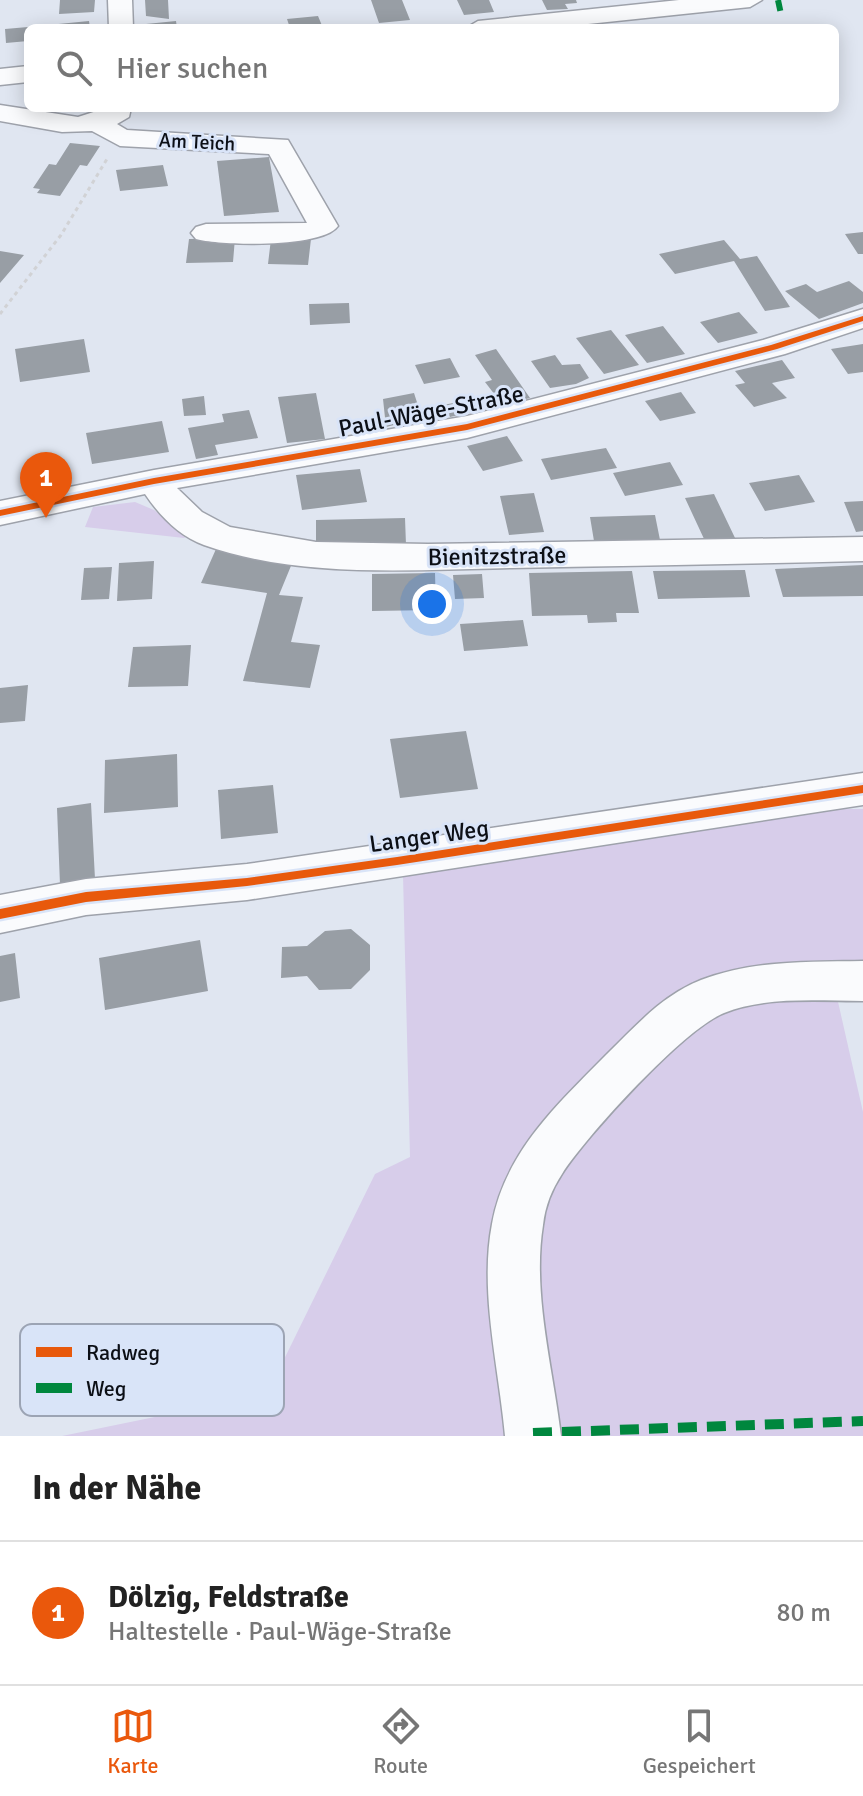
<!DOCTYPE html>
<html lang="de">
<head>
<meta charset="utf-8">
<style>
	:root { --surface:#fff; --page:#f6f6f6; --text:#222; --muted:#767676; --line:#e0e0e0; --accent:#ea580c }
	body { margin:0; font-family:Signika,sans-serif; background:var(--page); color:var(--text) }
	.you { position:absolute; left:432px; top:604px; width:28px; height:28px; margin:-20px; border:6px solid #fff; border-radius:50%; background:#1a73e8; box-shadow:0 0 0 12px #1a73e833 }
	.badge { display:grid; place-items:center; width:52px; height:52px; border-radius:50%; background:var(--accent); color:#fff; font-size:26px; font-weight:700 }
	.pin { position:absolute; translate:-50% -66px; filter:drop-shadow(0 2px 4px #0008) }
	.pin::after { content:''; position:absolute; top:42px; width:28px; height:24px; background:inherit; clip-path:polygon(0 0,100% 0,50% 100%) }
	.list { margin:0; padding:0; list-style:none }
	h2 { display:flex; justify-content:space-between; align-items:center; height:104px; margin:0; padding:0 32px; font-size:34px }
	h2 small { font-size:26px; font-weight:400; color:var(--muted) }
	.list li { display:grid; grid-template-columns:52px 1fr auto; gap:24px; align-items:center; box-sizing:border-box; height:144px; padding:0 32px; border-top:2px solid var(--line) }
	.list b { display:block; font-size:30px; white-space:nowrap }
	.list p { margin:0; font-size:26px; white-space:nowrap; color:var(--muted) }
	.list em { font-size:26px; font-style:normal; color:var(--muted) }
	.icon { flex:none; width:44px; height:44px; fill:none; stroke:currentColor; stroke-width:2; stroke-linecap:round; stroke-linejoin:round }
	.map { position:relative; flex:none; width:863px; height:1436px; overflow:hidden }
	.search { position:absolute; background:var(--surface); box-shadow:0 4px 20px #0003; left:24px; right:24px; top:24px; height:88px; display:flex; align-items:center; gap:20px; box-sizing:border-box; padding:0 28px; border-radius:12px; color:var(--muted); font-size:30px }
	.sheet { height:248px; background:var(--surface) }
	nav { display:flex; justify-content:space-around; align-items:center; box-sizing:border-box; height:112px; border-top:2px solid var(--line); background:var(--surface); font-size:22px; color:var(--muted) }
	nav a { display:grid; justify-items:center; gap:4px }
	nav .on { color:var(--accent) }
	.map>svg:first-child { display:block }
	.green { fill:#d7cdea }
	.building { fill:#989ea5 }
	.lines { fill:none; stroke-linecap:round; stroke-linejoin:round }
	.minor-casing { stroke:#9ea2ab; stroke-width:3 }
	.path { stroke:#d1d2d5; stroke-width:3; stroke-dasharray:4 4; stroke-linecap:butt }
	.minor { fill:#fafbfd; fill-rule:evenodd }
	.quiet-far1 { stroke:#00873e; stroke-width:6; stroke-dasharray:11 6; stroke-linecap:butt }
	.quiet { stroke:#00873e; stroke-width:10; stroke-dasharray:19 10; stroke-linecap:butt }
	.cycleway-casing { stroke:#d9e4f8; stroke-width:5 }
	.cycleway { fill:#e8590c; fill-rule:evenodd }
	.labels { text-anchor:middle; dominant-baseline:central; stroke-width:6; stroke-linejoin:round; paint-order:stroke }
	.far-street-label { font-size:20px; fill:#0c0f16; stroke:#d9e4f8 }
	.street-label { font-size:24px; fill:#0c0f16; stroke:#d9e4f8 }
	.key { fill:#d9e4f8; stroke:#9ca4b4; stroke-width:2 }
	.key-label { font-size:22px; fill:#0c0f16 }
</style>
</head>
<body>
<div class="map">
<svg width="863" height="1436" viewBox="0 0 863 1436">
	<rect width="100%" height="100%" fill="#e0e6f1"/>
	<path class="green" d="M135,502L154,510L188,535L184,538L85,527L93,507Z
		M821,809H863V965L734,975L530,1146L518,1436H62L267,1394L375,1174L410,1157L403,875Z
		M836,993L863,1112V1436H553L532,1225L542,1185L707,1010Z"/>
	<path class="building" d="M60,0H95L94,12L59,14Z
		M145,0H168L169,19L146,16Z
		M371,0H402L410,20L379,23Z
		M457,0H489L494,12L464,15Z
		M542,0H576L577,3L565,4L568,9L547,10Z
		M318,16L323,28H290L287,19Z
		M89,21L90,28H38V26Z
		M176,21L177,28H147L146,24Z
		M28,27V41L6,43L5,29Z
		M70,143L100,146L87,166L80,165L60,196L37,193L40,189L33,188L49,164L56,165Z
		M269,157L279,212L224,216L217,161Z
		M163,165L168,186L120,191L116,170Z
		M863,232V254H858L845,234Z
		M235,238L233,262L186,263L189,239Z
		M271,239H311L308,265L268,264Z
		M724,240L740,259L757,256L790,307L765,311L734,261L675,274L659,254Z
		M0,251L24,255L0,283Z
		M849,281L863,292V303L819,319L785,291L806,284L817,292Z
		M349,303L350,323L310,325L309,304Z
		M739,312L758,333L718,343L700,322Z
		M663,326L685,354L647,363L625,335Z
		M611,330L639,365L604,374L576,338Z
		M84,339L90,372L20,382L15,349Z
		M863,344V372L848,374L831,349Z
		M496,349L530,398L450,417L443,405L495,395L485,382L492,380L475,355Z
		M555,355L562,365L580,364L589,378L576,384L550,388L531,361Z
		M450,358L460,377L424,384L415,365Z
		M782,360L795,378L772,383L787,398L754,407L735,385L745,383L735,371Z
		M681,392L696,413L660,421L645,401Z
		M316,393L325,439L287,443L278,397Z
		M414,393L422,418L386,427L383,399Z
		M204,396L206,415L184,416L182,399Z
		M249,410L258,438L215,445L218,455L196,459L188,428L224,422L222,414Z
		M162,421L169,452L92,464L86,433Z
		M507,436L523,461L483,471L467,446Z
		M606,448L617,468L551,480L541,459Z
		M670,462L683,485L625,496L613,473Z
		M360,469L367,502L302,510L296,475Z
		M799,475L815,502L765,511L749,483Z
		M534,493L544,532L509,535L500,496Z
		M714,494L736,540L705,541L685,498Z
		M863,501V531L856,532L844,502Z
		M655,515L661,545L595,547L590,517Z
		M405,518L406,545L316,542V520Z
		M216,549L293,561L279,595L303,597L291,642L320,645L310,688L243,681L267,593L201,583Z
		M154,561L152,599L117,601L119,563Z
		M863,565V596L783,597L775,569Z
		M112,567L109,599L81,600L84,568Z
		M745,570L750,597L658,599L653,571Z
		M632,571L639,613H616L617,622L588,623L587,615L532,616L529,573Z
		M435,573L436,610L372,611V574Z
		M482,574L484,598L455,599L453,575Z
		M523,620L528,646L464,651L460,624Z
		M191,645L188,686L128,687L133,647Z
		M28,685L25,721L0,723V688Z
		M466,731L478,789L400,798L390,739Z
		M177,754L178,807L104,813L105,760Z
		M273,785L278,833L221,839L218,790Z
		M91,803L95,879L60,885L57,808Z
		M351,929L370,945V970L351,989L319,990L307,976L281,978L282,947L307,946L325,931Z
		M200,940L208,991L105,1010L99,958Z
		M15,953L20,998L0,1002V956Z"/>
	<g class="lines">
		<defs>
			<path id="minor" d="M108,0H132L133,28H109Z
				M679,0H762L750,7L550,28H466L478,21Z
				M28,66V82L0,85V69Z
				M0,105L78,117L106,108H131L129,117L117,124L127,130L288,140L338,226C323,248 221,246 196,239L191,233L196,227L206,224L307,223L269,154L120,146L92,131L62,132L0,121Z
				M863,309V328L785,354L467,438L177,488L202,512L230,527L316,542L428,544L863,537V561C746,564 628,566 511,568C411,570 300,579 204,545C179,536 160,516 145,494L0,525V501L154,470L467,416L763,340Z
				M863,773V805L247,900L86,915L0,933V895L86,879L247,864Z
				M863,961V1001C819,1001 766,996 724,1013C684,1029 587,1135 562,1174C552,1189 545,1206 543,1225C532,1293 553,1368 561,1436H505C499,1368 479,1292 492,1224C505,1152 557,1105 606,1055C636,1026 661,996 701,980C753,960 808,962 863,961Z"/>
		</defs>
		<use href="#minor" class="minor-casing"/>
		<path class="path" d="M0,314L61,235L107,159"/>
		<use href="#minor" class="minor"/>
		<path class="quiet-far1" d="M778,0L781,14"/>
		<path class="quiet" d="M533,1433L863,1421"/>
		<defs>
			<path id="cycleway" d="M863,316V321L777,349L467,430L154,484L0,516V510L154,478L467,424L771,345Z
				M863,785V793L397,865L247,886L86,902L0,919V909L86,892L247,878L397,857Z"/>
		</defs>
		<use href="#cycleway" class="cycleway-casing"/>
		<use href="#cycleway" class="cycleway"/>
	</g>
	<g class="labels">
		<g class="far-street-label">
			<text transform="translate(197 142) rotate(3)">Am Teich</text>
		</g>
		<g class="street-label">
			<text transform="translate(431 411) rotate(-11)">Paul-Wäge-Straße</text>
			<text transform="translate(497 556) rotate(-1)">Bienitzstraße</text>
			<text transform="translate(429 836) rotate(-8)">Langer Weg</text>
		</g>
	</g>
	<rect x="20" y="1324" width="264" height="92" rx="12" class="key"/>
	<rect x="36" y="1347" width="36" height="10" fill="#e8590c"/>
	<rect x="36" y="1383" width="36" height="10" fill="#00873e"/>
	<g class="key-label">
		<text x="86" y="1360">Radweg</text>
		<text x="86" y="1396">Weg</text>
	</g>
</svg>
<div class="you"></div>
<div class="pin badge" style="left:46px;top:518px">1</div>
<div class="search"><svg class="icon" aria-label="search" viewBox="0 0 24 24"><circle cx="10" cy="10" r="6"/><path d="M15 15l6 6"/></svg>Hier suchen</div>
</div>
<section class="sheet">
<h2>In der Nähe<small></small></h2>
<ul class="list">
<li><span class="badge">1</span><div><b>Dölzig, Feldstraße</b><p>Haltestelle · Paul-Wäge-Straße</p></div><em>80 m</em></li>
</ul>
</section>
<nav>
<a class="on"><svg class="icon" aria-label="map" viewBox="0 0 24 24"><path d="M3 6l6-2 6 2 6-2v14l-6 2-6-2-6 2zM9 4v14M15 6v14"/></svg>Karte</a>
<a><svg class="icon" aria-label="directions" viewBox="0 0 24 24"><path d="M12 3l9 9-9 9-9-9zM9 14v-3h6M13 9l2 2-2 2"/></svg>Route</a>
<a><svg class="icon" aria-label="saved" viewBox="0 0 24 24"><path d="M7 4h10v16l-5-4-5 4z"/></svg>Gespeichert</a>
</nav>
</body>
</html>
